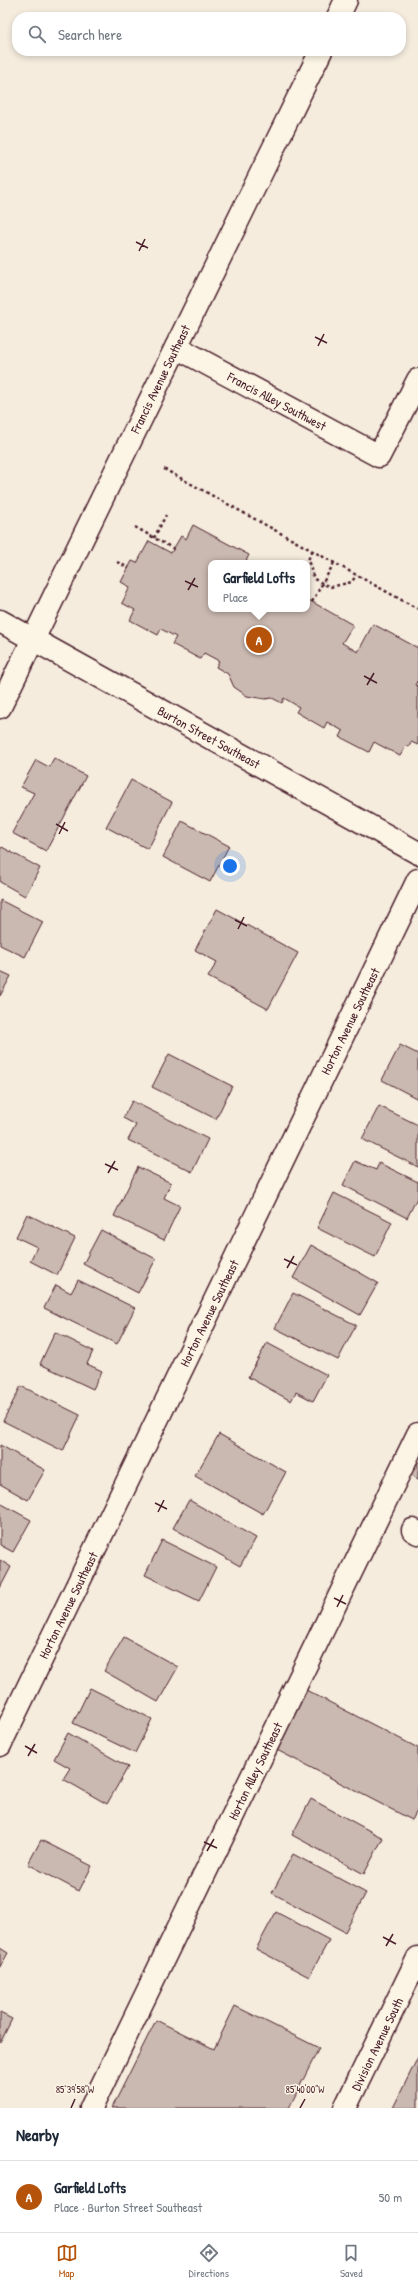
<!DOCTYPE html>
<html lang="en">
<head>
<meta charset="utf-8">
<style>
	:root { --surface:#fff; --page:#f2f2f3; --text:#1f2937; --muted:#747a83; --line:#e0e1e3; --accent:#b45309 }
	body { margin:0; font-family:"Patrick Hand",sans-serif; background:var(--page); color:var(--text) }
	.you { position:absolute; left:230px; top:866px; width:14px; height:14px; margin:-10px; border:3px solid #fff; border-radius:50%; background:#1a73e8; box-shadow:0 0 0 6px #1a73e833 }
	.badge { display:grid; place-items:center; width:26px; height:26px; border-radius:50%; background:var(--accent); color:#fff; font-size:13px; font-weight:700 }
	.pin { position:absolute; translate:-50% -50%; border:2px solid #fff; box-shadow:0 1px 4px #0006 }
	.popup { position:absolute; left:208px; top:560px; width:102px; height:52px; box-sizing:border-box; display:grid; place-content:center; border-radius:8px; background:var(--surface); filter:drop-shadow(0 1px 3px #0005); font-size:13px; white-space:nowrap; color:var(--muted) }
	.popup b { font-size:15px; color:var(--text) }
	.popup::after { content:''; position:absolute; left:50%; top:100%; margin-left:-8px; border:8px solid transparent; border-top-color:var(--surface) }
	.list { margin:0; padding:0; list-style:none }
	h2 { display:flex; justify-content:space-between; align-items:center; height:52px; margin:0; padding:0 16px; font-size:17px }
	h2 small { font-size:13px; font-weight:400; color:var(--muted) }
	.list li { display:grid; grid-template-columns:26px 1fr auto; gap:12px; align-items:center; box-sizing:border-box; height:72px; padding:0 16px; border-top:1px solid var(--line) }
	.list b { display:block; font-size:15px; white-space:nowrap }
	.list p { margin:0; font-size:13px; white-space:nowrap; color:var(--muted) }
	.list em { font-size:13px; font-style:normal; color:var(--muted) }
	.icon { flex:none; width:22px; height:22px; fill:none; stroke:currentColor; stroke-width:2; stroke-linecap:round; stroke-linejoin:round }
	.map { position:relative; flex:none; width:418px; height:2108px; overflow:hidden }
	.search { position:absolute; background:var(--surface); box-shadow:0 2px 6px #0003; left:12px; right:12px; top:12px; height:44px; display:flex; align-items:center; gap:10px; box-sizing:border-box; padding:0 14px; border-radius:16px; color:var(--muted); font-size:15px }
	.sheet { height:124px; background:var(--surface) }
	nav { display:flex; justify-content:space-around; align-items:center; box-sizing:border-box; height:56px; border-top:1px solid var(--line); background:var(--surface); font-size:11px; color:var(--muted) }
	nav a { display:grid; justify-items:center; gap:2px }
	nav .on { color:var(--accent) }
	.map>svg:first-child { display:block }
	.building { fill:#cab9b1; stroke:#4a1f2b }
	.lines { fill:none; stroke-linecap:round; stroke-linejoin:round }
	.minor-casing { stroke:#4a1f2b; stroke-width:25 }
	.major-casing { stroke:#4a1f2b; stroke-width:25 }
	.path { stroke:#4a1f2b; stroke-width:2.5; stroke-dasharray:3 3; stroke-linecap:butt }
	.minor { stroke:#fcf5e5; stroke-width:22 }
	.major { stroke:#fcf5e5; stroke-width:22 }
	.ticks { fill:none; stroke:#4a1f2b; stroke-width:1.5 }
	.labels { text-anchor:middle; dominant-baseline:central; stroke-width:3; stroke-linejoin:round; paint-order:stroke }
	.street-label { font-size:13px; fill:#4a1f2b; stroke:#fcf5e5 }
	.ticks-label { font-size:10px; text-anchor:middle; fill:#4a1f2b; stroke:#fcf5e5; stroke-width:3; stroke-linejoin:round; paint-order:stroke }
</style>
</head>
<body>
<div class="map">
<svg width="418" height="2108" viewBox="0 0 418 2108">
	<rect width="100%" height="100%" fill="#f5ecde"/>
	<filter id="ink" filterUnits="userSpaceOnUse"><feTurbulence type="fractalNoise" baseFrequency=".025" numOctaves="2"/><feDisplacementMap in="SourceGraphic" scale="8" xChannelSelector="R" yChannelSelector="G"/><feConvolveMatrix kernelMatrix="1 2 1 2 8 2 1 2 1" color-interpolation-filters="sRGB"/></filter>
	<g filter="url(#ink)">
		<path class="building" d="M193,525L249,555L245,563H211V609H307V599L353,625L342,643L358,652L373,624L418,648V680L415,685L418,686V745L411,742L409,747L406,746L400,756L374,742L369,752L340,737L343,731L327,722L324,728L296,712L299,707L284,698L282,703L272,698L265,699L247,696L234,687L228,674L216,667L219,661L204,653L200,659L172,644L176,637L161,629L158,635L130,620L135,610L122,603L130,587L121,582L132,561L137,563L149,541L171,553L181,536L186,539Z
			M54,758L86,776L46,851L12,833L34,793L21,787L36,760L49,767Z
			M131,780L172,802L148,849L106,827Z
			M182,821L229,846L210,882L163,857Z
			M2,847L40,868L25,896L0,882V850Z
			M0,900L43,922L25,957L0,945Z
			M217,909L298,953L268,1009L208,977L217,962L195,950Z
			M0,971L11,976L0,996Z
			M400,1045L418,1054V1099L382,1080Z
			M169,1054L232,1086L216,1119L152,1087Z
			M132,1101L208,1139L192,1172L128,1140L136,1125L123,1118Z
			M379,1106L418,1125V1167L362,1139Z
			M355,1161L376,1170L379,1163L418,1182V1196L407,1218L343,1185Z
			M138,1167L171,1183L164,1198L180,1206L164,1240L114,1216Z
			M334,1193L392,1222L375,1257L317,1228Z
			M27,1214L75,1238L57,1275L30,1261L37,1247L16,1237Z
			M101,1230L156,1259L138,1293L83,1264Z
			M311,1245L378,1283L360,1315L293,1278Z
			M78,1280L135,1308L117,1344L44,1308L56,1285L71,1293Z
			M293,1293L356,1325L338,1360L275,1328Z
			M55,1332L93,1351L87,1364L102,1371L93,1389L40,1364Z
			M267,1343L327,1375L313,1401L296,1392L291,1401L248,1377Z
			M21,1386L80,1415L63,1451L3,1421Z
			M219,1434L286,1472L263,1514L195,1476Z
			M0,1445L45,1470L28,1500L0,1484Z
			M418,1450V1479L406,1472Z
			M189,1500L256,1538L240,1566L173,1528Z
			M0,1503L31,1520L13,1552L0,1545Z
			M162,1540L216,1567L199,1601L145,1575Z
			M0,1560L11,1567L0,1588Z
			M124,1637L178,1667L158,1702L104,1671Z
			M90,1688L152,1719L135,1753L73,1723Z
			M304,1689L418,1748V1809L412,1820L273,1748Z
			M68,1733L128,1767L107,1804L63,1779L70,1768L54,1759Z
			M311,1799L383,1838L364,1874L292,1835Z
			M41,1840L92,1866L79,1891L28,1864Z
			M293,1854L366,1893L345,1932L272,1893Z
			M276,1912L329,1940L309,1977L256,1949Z
			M0,1948L8,1953L0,1967Z
			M235,2006L319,2048L289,2108H112L156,2020L214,2049Z
			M0,2013L12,2019L0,2043Z
			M418,2057V2108H393Z"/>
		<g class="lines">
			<defs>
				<path id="minor" d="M338,17L346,0
					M176,347L379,456L418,380
					M0,707L321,51
					M413,1530L418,1533
					M0,1745L418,880
					M91,2108L418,1434"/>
				<path id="major" d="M0,621L418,853
					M345,2108L418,1958"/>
			</defs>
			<use href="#minor" class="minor-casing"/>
			<use href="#major" class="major-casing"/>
			<path class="path" d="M164,469L418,609
				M135,527L174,549
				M154,538L166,515
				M312,551L308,560L314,579L330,587L352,582L356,575
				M117,562L129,568
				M312,602L334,563
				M417,682H418"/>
			<use href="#minor" class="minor"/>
			<use href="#major" class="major"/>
		</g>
	</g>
	<path class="ticks" d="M136,242L148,248M139,251L145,239M315,337L327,343M318,346L324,334M185,581L198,587M188,590L195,578M364,676L377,683M367,685L374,673M56,824L68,831M59,834L65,822M235,920L247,926M238,929L244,917M105,1164L118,1170M108,1173L115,1161M284,1259L297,1265M287,1268L294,1256M155,1503L167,1509M158,1512L164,1500M334,1598L346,1604M337,1607L343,1595M25,1746L37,1753M28,1756L35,1744M204,1842L217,1848M207,1851L214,1839M383,1937L396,1944M386,1946L393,1934M71,2108L75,2099M300,2108L305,2099"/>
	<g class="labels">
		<g class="street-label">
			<text transform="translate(160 379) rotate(-64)">Francis Avenue Southeast</text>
			<text transform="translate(277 401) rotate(28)">Francis Alley Southwest</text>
			<text transform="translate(209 737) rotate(29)">Burton Street Southeast</text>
			<text transform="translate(350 1021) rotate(-64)">Horton Avenue Southeast</text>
			<text transform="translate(209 1313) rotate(-64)">Horton Avenue Southeast</text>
			<text transform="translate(68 1605) rotate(-64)">Horton Avenue Southeast</text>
			<text transform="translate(255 1771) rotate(-64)">Horton Alley Southeast</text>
			<text transform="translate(377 2044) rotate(-64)">Division Avenue South</text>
		</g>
	</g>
	<g class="ticks-label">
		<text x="75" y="2093">85°39'58"W</text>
		<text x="305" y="2093">85°40'00"W</text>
	</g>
</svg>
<div class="you"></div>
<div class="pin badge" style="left:259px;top:640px">A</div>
<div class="popup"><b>Garfield Lofts</b>Place</div>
<div class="search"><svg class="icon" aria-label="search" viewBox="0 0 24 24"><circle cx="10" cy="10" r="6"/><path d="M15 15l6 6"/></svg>Search here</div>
</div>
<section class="sheet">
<h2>Nearby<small></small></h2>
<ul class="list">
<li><span class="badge">A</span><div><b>Garfield Lofts</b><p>Place · Burton Street Southeast</p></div><em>50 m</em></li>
</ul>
</section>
<nav>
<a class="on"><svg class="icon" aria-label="map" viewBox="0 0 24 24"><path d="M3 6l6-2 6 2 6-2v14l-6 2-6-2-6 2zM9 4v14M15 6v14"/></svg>Map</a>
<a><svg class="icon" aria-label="directions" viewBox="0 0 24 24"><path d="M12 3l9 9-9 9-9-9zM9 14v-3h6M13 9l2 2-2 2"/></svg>Directions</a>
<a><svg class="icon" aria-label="saved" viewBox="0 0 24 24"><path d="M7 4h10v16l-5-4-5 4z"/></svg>Saved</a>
</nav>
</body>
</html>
